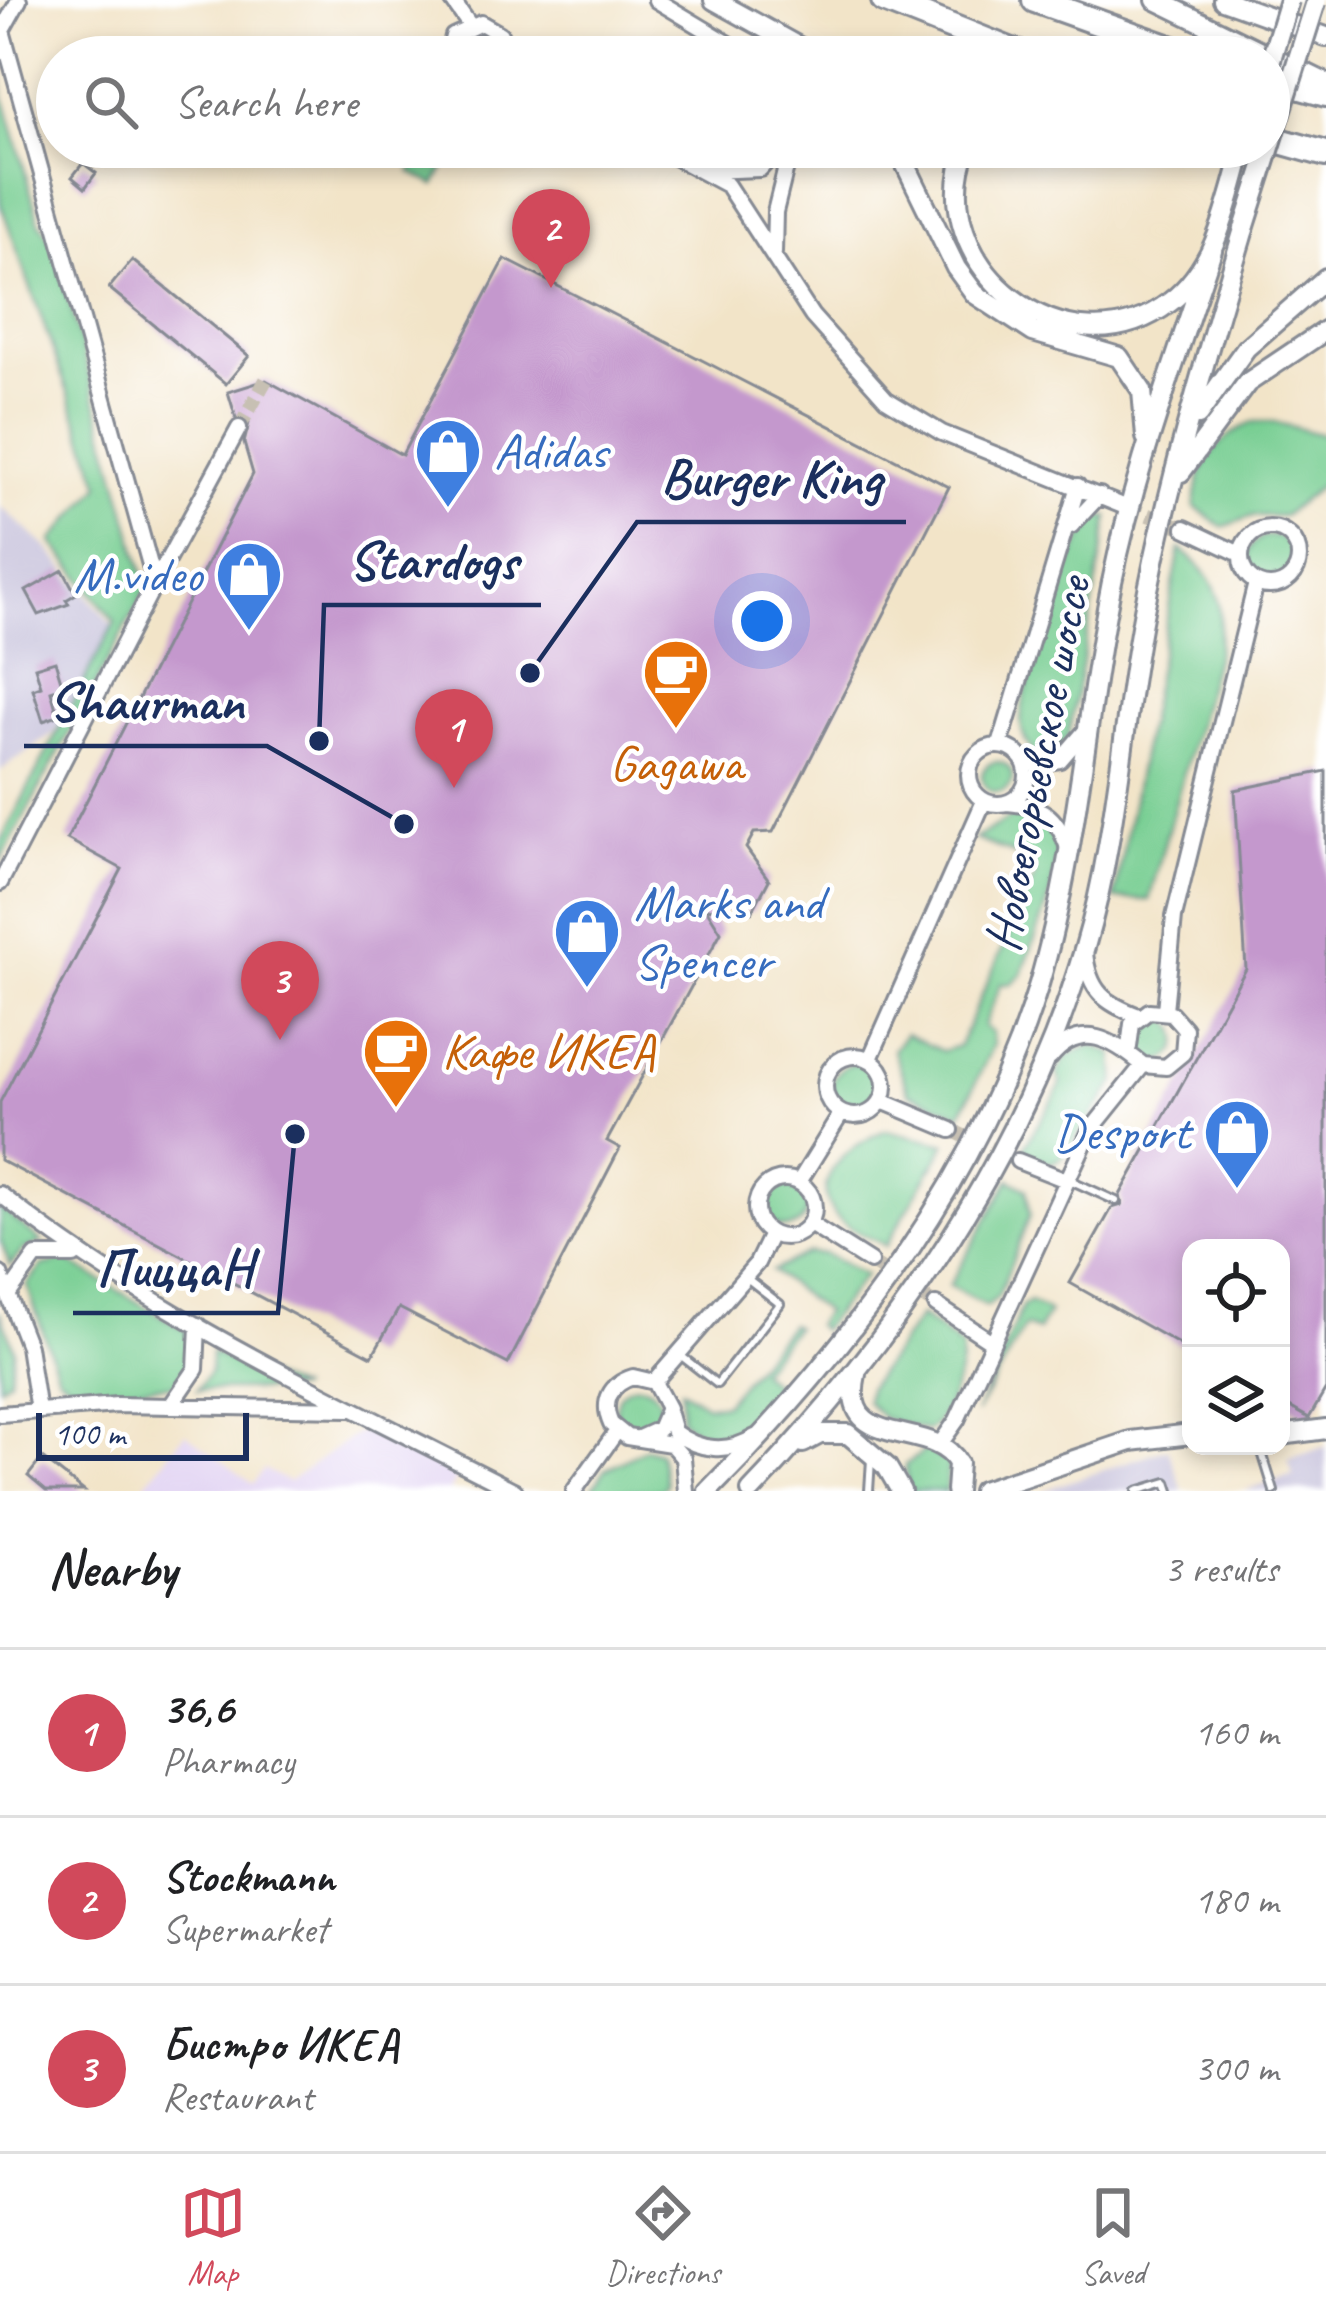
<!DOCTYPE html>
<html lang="en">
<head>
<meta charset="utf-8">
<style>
	:root { --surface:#fff; --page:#f2f2f2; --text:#202124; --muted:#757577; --line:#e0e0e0; --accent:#d1495b }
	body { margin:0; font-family:Caveat,sans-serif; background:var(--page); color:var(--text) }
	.controls { position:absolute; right:36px; bottom:36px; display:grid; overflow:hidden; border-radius:24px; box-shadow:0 6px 18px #0003 }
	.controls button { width:108px; height:108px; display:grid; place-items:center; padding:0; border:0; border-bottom:3px solid var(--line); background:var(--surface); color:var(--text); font:60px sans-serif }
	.scale { position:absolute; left:36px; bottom:30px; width:213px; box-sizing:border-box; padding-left:12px; border:6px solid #1b2f5e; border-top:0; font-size:33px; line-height:42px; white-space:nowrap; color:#1b2f5e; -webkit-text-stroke:9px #fff; paint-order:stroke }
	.you { position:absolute; left:762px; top:621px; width:42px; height:42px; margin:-30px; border:9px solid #fff; border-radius:50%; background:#1a73e8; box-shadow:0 0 0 18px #1a73e833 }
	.badge { display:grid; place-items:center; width:78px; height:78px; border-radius:50%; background:var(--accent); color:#fff; font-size:39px; font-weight:700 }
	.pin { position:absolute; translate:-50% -99px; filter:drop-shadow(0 3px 6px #0008) }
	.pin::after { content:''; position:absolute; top:63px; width:42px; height:36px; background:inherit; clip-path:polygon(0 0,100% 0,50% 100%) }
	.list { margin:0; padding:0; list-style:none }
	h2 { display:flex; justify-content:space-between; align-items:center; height:156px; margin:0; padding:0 48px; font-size:51px }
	h2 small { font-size:39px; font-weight:400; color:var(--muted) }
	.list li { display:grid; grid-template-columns:78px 1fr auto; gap:36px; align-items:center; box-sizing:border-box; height:168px; padding:0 48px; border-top:3px solid var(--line) }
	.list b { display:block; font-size:45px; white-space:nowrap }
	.list p { margin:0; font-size:39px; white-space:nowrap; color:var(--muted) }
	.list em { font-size:39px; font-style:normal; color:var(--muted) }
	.icon { flex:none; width:66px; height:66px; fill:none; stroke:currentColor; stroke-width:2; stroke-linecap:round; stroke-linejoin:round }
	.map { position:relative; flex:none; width:1326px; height:1491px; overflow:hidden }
	.search { position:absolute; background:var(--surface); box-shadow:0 6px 18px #0003; left:36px; right:36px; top:36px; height:132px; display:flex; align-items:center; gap:30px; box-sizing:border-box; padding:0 42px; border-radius:66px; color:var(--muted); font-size:45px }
	.sheet { height:660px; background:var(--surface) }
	nav { display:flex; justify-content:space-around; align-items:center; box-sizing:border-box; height:168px; border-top:3px solid var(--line); background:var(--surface); font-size:33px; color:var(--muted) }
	nav a { display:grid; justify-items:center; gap:6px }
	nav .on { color:var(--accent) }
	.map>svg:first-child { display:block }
	.built { fill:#e2d4f3 }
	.industrial { fill:#c5c0da }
	.green { fill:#77ce92; stroke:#497e78; stroke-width:3 }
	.building { fill:#c498cd }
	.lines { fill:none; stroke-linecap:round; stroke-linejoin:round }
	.street-tunnel { stroke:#c7c0b3; stroke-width:14; stroke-dasharray:14 7; stroke-linecap:butt }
	.lane-casing { stroke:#868a93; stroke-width:12 }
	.street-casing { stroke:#868a93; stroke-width:20 }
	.secondary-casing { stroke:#868a93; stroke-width:24 }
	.highway-casing { stroke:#868a93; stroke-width:30 }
	.lane { stroke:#fff; stroke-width:6 }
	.street { stroke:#fff; stroke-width:14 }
	.secondary { stroke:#fff; stroke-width:18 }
	.highway { stroke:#fff; stroke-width:24 }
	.secondary-bridge-casing { stroke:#868a93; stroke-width:24; stroke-linecap:butt }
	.secondary-bridge { stroke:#fff; stroke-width:18 }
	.labels { text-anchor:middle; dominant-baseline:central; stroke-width:9; stroke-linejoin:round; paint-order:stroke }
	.shop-label { font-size:51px; fill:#366cbe; stroke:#fff; text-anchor:start }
	.food-label { font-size:51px; fill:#c56008; stroke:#fff }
	.street-label { font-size:51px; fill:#1b2f5e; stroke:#fff }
	.leader { fill:none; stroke:#1b2f5e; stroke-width:4.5 }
	.callout-dot { fill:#1b2f5e; stroke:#fff; stroke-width:4.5 }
	.callout-label { font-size:54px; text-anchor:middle; font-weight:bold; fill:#1b2f5e; stroke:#fff; stroke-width:9; stroke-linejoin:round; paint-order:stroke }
</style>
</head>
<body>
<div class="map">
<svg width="1326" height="1491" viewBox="0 0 1326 1491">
	<rect width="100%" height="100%" fill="#fff"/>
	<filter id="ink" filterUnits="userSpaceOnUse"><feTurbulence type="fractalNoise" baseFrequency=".00833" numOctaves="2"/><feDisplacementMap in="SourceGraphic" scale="24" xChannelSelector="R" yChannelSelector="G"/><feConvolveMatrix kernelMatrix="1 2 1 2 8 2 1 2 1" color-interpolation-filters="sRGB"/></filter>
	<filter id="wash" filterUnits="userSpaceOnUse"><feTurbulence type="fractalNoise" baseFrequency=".004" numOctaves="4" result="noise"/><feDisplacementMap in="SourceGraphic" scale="48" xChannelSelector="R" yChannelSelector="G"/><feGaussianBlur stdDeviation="2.7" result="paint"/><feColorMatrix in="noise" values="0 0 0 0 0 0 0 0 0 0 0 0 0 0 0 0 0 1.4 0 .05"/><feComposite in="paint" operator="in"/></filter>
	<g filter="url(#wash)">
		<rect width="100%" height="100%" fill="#f2e4c8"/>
		<path class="built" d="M366,1427L459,1474L449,1491H140L185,1433L253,1484L264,1469L288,1482Z"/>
		<path class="industrial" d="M0,506L48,548L113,626L54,733L0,771Z
			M1326,1447V1491H1244L1293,1475L1288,1459Z
			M1168,1448L1183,1491H1041Z"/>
		<path class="green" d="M483,30L497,40L500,57H455L460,37Z
			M0,51L4,97L39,221L54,245L147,588L0,862V842L115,622L52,541L101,485L0,202Z
			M424,147H455L435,185L411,172Z
			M1253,422H1274L1326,436V481L1283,516H1253L1223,527L1195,507C1197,465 1215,440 1253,422Z
			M1097,517H1109L1068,738L1054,751L1036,755C1028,747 1021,734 1021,721C1021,686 1072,542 1097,517Z
			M1248 558a22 22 0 1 1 44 0a22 22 0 1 1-44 0Z
			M1180,549C1220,579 1225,602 1217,651L1149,900L1114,899Z
			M982 777a15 15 0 1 1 30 0a15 15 0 1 1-30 0Z
			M1017,814C1094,819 1036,930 1022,974L1011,984H1001L984,1026L992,1033L993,1045L961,1114L909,1093L893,1050L905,1034L942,1051L959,1046L1035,876L1028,860L975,839Z
			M1135 1039a22 22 0 1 1 44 0a22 22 0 1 1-44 0Z
			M1092,1045L1114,1054L1116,1082L1061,1159L1050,1163L1022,1152C1033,1128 1050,1110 1061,1084L1057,1073L1067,1056Z
			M832 1087a23 23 0 1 1 46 0a23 23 0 1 1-46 0Z
			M886,1130L946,1144L886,1246C872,1238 846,1229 836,1216C803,1178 857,1141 886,1130Z
			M1010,1179L1027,1189L1030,1215L998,1297L987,1306L949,1286Z
			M765 1207a21 21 0 1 1 42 0a21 21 0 1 1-42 0Z
			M0,1208L42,1242L24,1249L10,1266L0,1239Z
			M808,1253L825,1254L865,1275L821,1330L815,1325L824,1312L772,1271Z
			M66,1260L187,1331C192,1355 189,1368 173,1385L81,1391L58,1376L27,1285L42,1266Z
			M1030,1302L1049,1312L1038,1331L1025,1326L976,1413L1023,1305Z
			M0,1312L14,1349L9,1379L0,1386Z
			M920,1316L962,1348C962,1373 948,1416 928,1431L883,1418L866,1401L868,1388Z
			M790,1324L795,1327L759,1371L783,1391C756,1421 719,1456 681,1419V1389L707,1405L724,1404Z
			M211,1352L299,1390H197L210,1371Z
			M616 1407a22 22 0 1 1 44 0a22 22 0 1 1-44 0Z
			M646,1448L659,1452L666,1485L660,1491H591L605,1470Z
			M926,1450L949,1462L946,1491H909L905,1465Z"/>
		<g id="blocks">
			<path class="building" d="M83,163L96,173L85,188L72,177Z
				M505,259L949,487L773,832L754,833L746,848L769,880L752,912L706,908L721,932L607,1141L620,1148L508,1364L399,1308L372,1356L0,1160V1102L122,869L67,839L253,474L244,443L249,423L236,418L228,392L266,380L402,455Z
				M132,260L249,356L226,384L109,288Z
				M63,570L76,594L66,600L69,604L39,615L26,591Z
				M55,661L63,687L51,691L58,716L43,721L33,689L41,686L35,667Z
				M1326,771V1389L1309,1418L1281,1402V1248H1191V1351L1070,1283L1112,1208L1122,1205L1120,1195L1246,969L1235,790Z
				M42,1458L84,1491H46L28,1476Z"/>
		</g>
	</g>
	<g filter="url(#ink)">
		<use href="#blocks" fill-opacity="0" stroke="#868a93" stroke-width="3"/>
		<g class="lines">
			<path class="street-tunnel" d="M239,428L266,380
				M1128,508L1185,528
				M951,1130L1018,1161
				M870,1262L936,1305"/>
			<defs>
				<path id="lane" d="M1070,1180L1116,1201
					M680,1355L717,1384L780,1304L748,1279
					M1260,1446L1274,1491
					M869,1491L871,1459
					M1137,1491L1167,1482L1170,1491"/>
				<path id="street" d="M452,0L469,24
					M656,0L751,57
					M0,34L19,0
					M448,57L453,36L481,23L500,34L506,57
					M656,147L727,185L812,316L886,399L942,433L1128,508
					M707,171L760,169L780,147
					M774,253L775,212L791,147
					M1071,526L1100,495
					M1241 557a29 29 0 1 1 58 0a29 29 0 1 1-58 0Z
					M1185,528L1240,554
					M155,583L239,428
					M1000,745L1078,486
					M969 775a29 29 0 1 1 58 0a29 29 0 1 1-58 0Z
					M1026,765L1060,760L1086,730
					M1007,803C1042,806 1056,814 1068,848
					M0,883L155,583L3,34
					M1085,953C1089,991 1104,1003 1139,1016
					M1165,1010L1174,917L1256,583
					M825 1086a30 30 0 1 1 60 0a30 30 0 1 1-60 0Z
					M1050,1058C1081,1019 1114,1041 1143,1065L1166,1067L1183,1053L1185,1029L1171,1013L1149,1011L1132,1024L1129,1047
					M870,1059L984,801
					M882,1101L951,1130
					M1018,1161L1066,1180
					M756 1208a29 29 0 1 1 58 0a29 29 0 1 1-58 0Z
					M799,1182L841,1114
					M0,1194C155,1318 339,1400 515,1491
					M810,1224L870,1262
					M0,1274L28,1346L38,1411
					M8,1295L36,1256H74
					M936,1305L992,1342
					M654,1382L757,1263L771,1234
					M172,1404L196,1369L198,1325
					M668,1411L674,1432C699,1451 728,1454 755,1437
					M0,1414L117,1405L348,1409
					M639,1438L659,1429L668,1408L654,1382L633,1377C610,1384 601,1402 611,1424L627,1437L671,1444L683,1458L686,1491
					M940,1444L957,1420L1090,1131L1143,1065
					M574,1491L617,1431"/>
				<path id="secondary" d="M714,0L817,57
					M1156,0L1326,83
					M1223,0L1326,37
					M897,147L956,268L975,294L1033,332L1119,357L1142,391L1146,437
					M967,147C920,264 1067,381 1170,302C1218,266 1228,201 1244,147
					M1198,415L1246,348L1326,278
					M1181,472L1247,383L1326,330
					M856,1374C838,1454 933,1417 958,1463L956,1491
					M1281,1435L1326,1429
					M803,1443L820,1434H848L887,1467L901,1491
					M708,1491C848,1350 981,1177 1039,984C1075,861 1084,734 1107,608C1129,485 1173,368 1212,250
					M751,1491C898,1336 1024,1155 1085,947C1117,839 1122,726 1143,616C1167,485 1206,356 1244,229
					M982,1491L1131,1441L1191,1434"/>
				<path id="highway" d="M884,0L1027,57
					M1035,0L1195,57
					M1269,78L1326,94
					M1269,138L1326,154"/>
			</defs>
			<use href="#lane" class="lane-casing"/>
			<use href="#street" class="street-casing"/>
			<use href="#secondary" class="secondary-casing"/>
			<use href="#highway" class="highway-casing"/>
			<use href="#lane" class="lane"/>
			<use href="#street" class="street"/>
			<use href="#secondary" class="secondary"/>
			<use href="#highway" class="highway"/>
			<defs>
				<path id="secondary-bridge" d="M1269,66L1289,0
					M1244,229L1316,2"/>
			</defs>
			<use href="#secondary-bridge" class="secondary-bridge-casing"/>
			<use href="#secondary-bridge" class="secondary-bridge"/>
		</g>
	</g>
	<defs>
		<symbol id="shop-pin" viewBox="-11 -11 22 30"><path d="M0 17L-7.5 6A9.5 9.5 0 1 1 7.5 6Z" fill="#3f7fe0" stroke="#fff"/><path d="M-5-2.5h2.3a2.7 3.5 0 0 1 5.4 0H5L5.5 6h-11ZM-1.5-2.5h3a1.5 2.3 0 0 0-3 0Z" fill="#fff"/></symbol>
		<symbol id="cafe-pin" viewBox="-11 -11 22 30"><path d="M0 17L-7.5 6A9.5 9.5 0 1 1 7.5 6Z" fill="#e8710a" stroke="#fff"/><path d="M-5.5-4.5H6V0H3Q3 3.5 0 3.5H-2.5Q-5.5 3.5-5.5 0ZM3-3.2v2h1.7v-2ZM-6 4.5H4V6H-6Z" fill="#fff"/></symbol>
	</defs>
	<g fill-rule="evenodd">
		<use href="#shop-pin" x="410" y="413" width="76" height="104"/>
		<use href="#shop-pin" x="211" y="536" width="76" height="104"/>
		<use href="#cafe-pin" x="638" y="634" width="76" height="104"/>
		<use href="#shop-pin" x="549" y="893" width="76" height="104"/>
		<use href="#cafe-pin" x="358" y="1013" width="76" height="104"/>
		<use href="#shop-pin" x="1199" y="1094" width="76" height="104"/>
	</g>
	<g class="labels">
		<g class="shop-label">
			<text x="494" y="451">Adidas</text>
			<text x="202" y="574" text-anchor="end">M.video</text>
			<text x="634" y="902">Marks and<tspan x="634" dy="59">Spencer</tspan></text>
			<text x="1190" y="1132" text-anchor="end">Desport</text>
		</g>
		<g class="food-label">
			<text x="676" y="763">Gagawa</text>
			<text x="442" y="1051" text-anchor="start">Кафе ИКЕА</text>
		</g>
		<g class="street-label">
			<text transform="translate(1037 764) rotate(-79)">Новоегорьевское шоссе</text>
		</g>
	</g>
	<path class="leader" d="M530 673L637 522H906M319 741L324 605H541M404 824L267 746H24M295 1134L278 1313H73"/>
	<g class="callout-dot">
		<circle cx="530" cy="673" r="12"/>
		<circle cx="319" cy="741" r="12"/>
		<circle cx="404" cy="824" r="12"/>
		<circle cx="295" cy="1134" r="12"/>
	</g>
	<g class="callout-label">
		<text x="771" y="496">Burger King</text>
		<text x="433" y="579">Stardogs</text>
		<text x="146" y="720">Shaurman</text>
		<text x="175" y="1286">ПиццаН</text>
	</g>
</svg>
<div class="controls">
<button><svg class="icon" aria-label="locate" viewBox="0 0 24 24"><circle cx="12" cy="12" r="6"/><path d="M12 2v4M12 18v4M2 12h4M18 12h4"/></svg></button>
<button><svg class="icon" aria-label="layers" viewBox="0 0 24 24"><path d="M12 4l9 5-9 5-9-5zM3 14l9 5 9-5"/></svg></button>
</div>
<div class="scale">100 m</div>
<div class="you"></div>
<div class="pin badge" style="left:454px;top:788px">1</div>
<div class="pin badge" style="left:551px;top:288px">2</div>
<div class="pin badge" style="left:280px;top:1040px">3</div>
<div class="search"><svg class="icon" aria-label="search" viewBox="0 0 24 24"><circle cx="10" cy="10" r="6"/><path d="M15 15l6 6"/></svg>Search here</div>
</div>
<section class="sheet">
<h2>Nearby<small>3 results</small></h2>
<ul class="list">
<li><span class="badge">1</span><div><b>36,6</b><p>Pharmacy</p></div><em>160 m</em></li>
<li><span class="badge">2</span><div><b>Stockmann</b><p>Supermarket</p></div><em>180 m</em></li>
<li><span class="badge">3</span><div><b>Бистро ИКЕА</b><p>Restaurant</p></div><em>300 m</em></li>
</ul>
</section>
<nav>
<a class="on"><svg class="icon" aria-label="map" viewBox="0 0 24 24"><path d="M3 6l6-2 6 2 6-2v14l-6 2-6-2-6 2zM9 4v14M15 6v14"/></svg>Map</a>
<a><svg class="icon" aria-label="directions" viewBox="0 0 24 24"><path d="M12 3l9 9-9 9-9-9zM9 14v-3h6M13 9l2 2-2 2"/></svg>Directions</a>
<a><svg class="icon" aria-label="saved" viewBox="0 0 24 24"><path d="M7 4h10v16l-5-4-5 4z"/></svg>Saved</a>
</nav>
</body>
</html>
